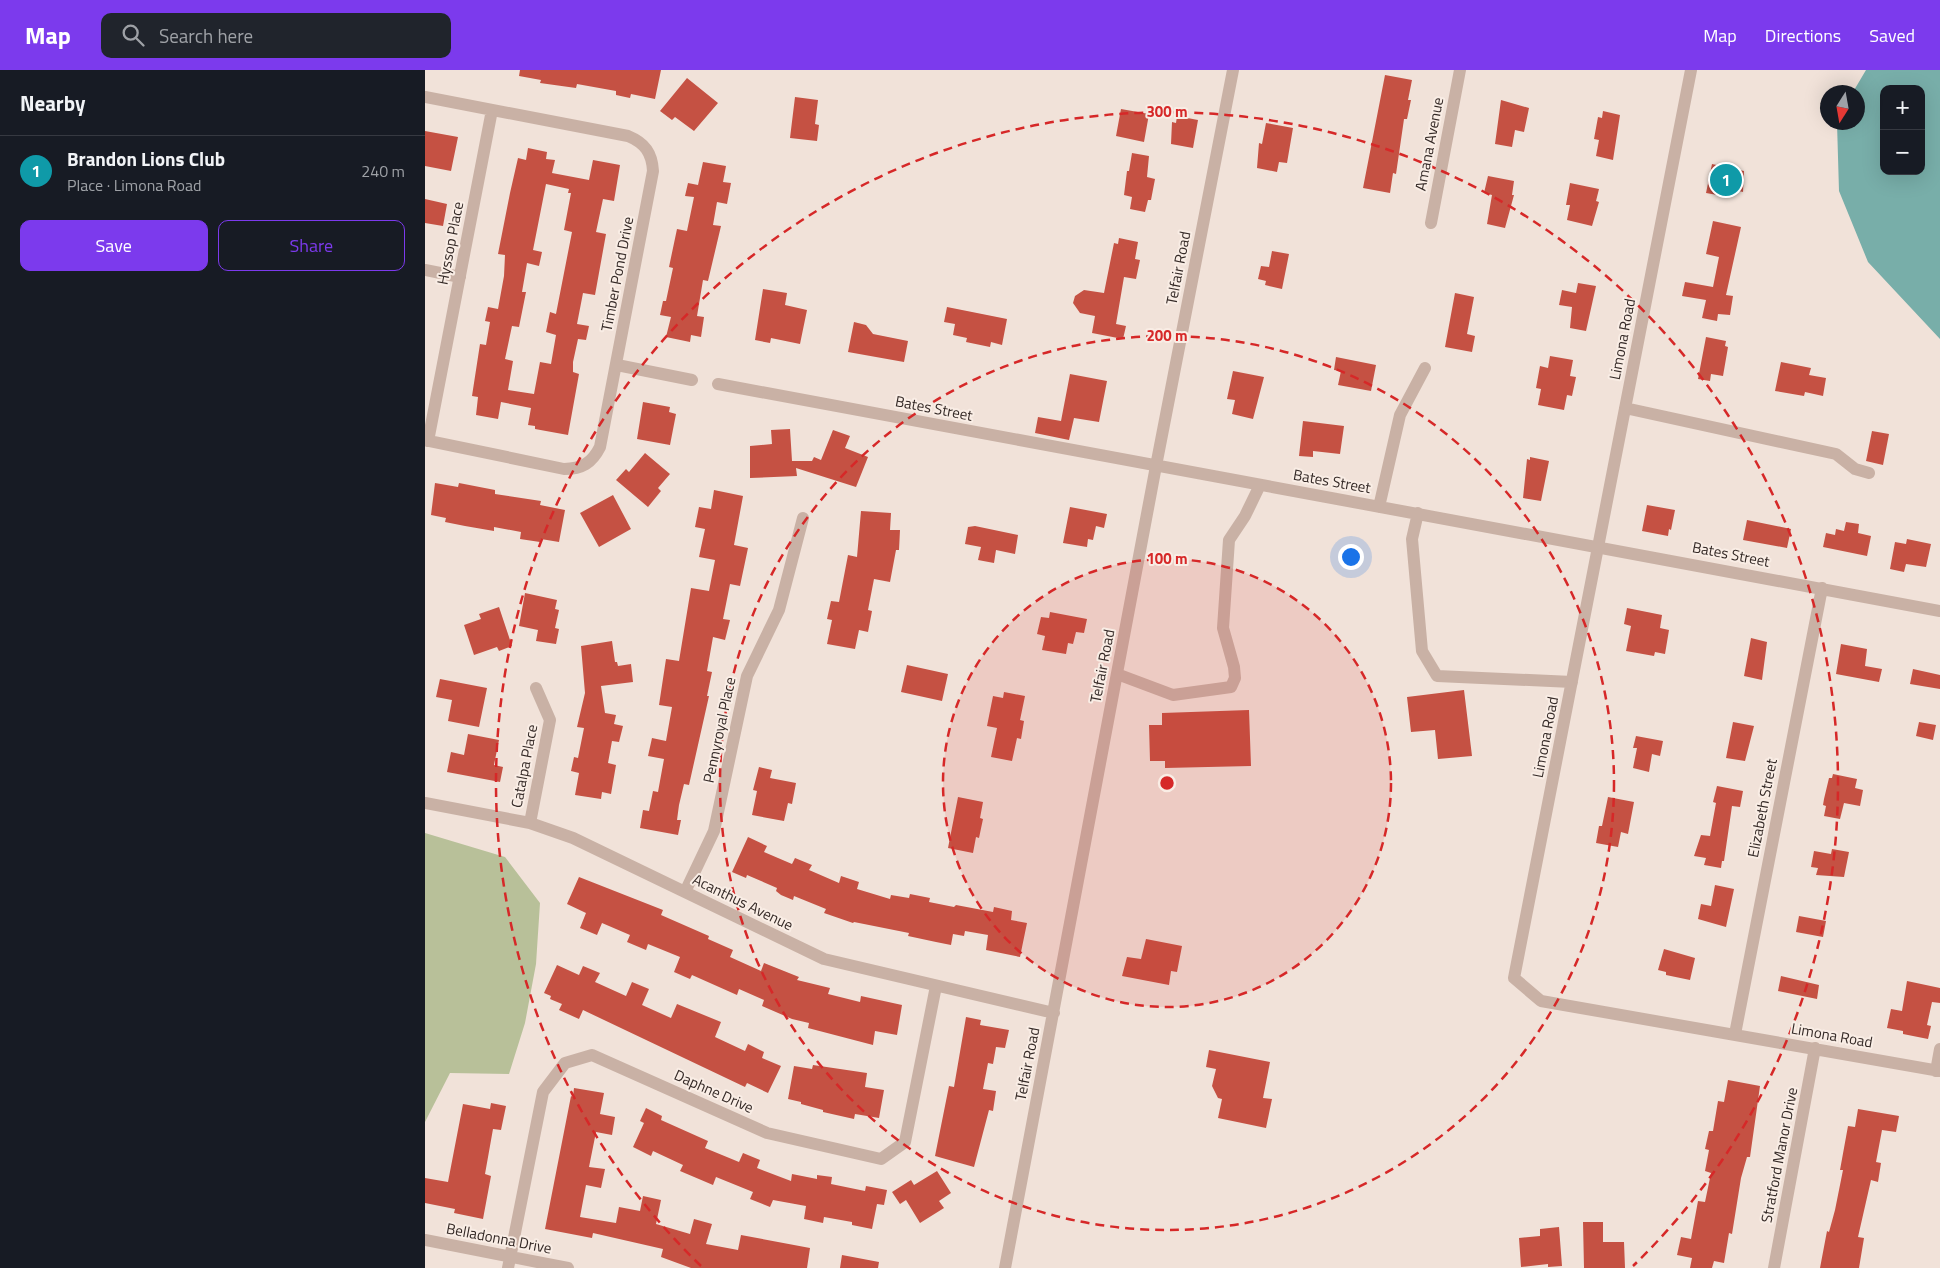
<!DOCTYPE html>
<html lang="en">
<head>
<meta charset="utf-8">
<style>
	:root { --surface:#171b24; --page:#20242c; --text:#f1f3f6; --muted:#9ea1a6; --line:#363941; --accent:#7c3aed }
	body { margin:0; font-family:"Titillium Web",sans-serif; background:var(--page); color:var(--text) }
	.controls { position:absolute; right:15px; top:15px; display:grid; overflow:hidden; border-radius:10px; box-shadow:0 5px 20px #0002 }
	.controls button { width:45px; height:45px; display:grid; place-items:center; padding:0; border:0; border-bottom:1px solid var(--line); background:var(--surface); color:var(--text); font:25px sans-serif }
	.compass { position:absolute; left:1395px; top:15px; width:45px; height:45px; border-radius:50%; background:var(--surface); box-shadow:0 5px 20px #0002; rotate:191deg }
	.you { position:absolute; left:925px; top:486px; width:18px; height:18px; margin:-12px; border:4px solid #fff; border-radius:50%; background:#1a73e8; box-shadow:0 0 0 8px #1a73e833 }
	.badge { display:grid; place-items:center; width:32px; height:32px; border-radius:50%; background:var(--accent); color:#fff; font-size:16px; font-weight:700 }
	.pin { position:absolute; translate:-50% -50%; border:2px solid #fff; box-shadow:0 1px 5px #0006 }
	.list { margin:0; padding:0; list-style:none }
	h2 { display:flex; justify-content:space-between; align-items:center; height:65px; margin:0; padding:0 20px; font-size:21px }
	h2 small { font-size:16px; font-weight:400; color:var(--muted) }
	.list li { display:grid; grid-template-columns:32px 1fr auto; gap:15px; align-items:center; box-sizing:border-box; height:70px; padding:0 20px; border-top:1px solid var(--line) }
	.list b { display:block; font-size:19px; white-space:nowrap }
	.list p { margin:0; font-size:16px; white-space:nowrap; color:var(--muted) }
	.list em { font-size:16px; font-style:normal; color:var(--muted) }
	.actions { display:flex; gap:10px; padding:15px 20px }
	.actions a { flex:1; padding:11px 0; border:1px solid var(--accent); border-radius:10px; text-align:center; font-size:18px; color:var(--accent) }
	.actions .main { background:var(--accent); color:#fff }
	.icon { flex:none; width:28px; height:28px; fill:none; stroke:currentColor; stroke-width:2; stroke-linecap:round; stroke-linejoin:round }
	.map { position:relative; flex:none; width:1515px; height:1198px; overflow:hidden }
	header { display:flex; align-items:center; gap:30px; box-sizing:border-box; height:70px; padding:0 25px; background:var(--accent); color:#fff }
	header strong { font-size:24px }
	nav { display:flex; gap:28px; margin-inline-start:auto; font-size:18px }
	.search { width:350px; height:45px; background:var(--page); display:flex; align-items:center; gap:12px; box-sizing:border-box; padding:0 18px; border-radius:10px; color:var(--muted); font-size:19px }
	main { display:flex }
	aside { flex:1; background:var(--surface) }
	.map>svg:first-child { display:block }
	.green { fill:#b8c099 }
	.water { fill:#78aea9; fill-rule:evenodd }
	.building { fill:#c55143; fill-rule:evenodd }
	.lines { fill:none; stroke-linecap:round; stroke-linejoin:round }
	.minor { stroke:#c9b1a5; stroke-width:12 }
	.ring { fill:none; stroke:#d62828; stroke-width:2.5; stroke-dasharray:9 6 }
	.labels { text-anchor:middle; dominant-baseline:central; stroke-width:4; stroke-linejoin:round; paint-order:stroke }
	.street-label { font-size:15px; fill:#342926; stroke:#f9ede5 }
	.centre { fill:#d62828; stroke:#f9ede5; stroke-width:2.5 }
	.ring-label { font-size:15px; text-anchor:middle; font-weight:bold; fill:#d62828; stroke:#f9ede5; stroke-width:4; stroke-linejoin:round; paint-order:stroke }
</style>
</head>
<body>
<header>
<strong>Map</strong>
<div class="search"><svg class="icon" aria-label="search" viewBox="0 0 24 24"><circle cx="10" cy="10" r="6"/><path d="M15 15l6 6"/></svg>Search here</div>
<nav><a>Map</a><a>Directions</a><a>Saved</a></nav>
</header>
<main>
<aside>
<h2>Nearby<small></small></h2>
<ul class="list">
<li><span class="badge" style="background:#0f9aa8">1</span><div><b>Brandon Lions Club</b><p>Place · Limona Road</p></div><em>240 m</em></li>
</ul>
<div class="actions"><a class="main">Save</a><a>Share</a></div>
</aside>
<div class="map">
<svg width="1515" height="1198" viewBox="0 0 1515 1198">
	<rect width="100%" height="100%" fill="#f1e2d9"/>
	<path class="green" d="M0,763L80,787L115,833L111,894L100,953L84,1004L25,1003L0,1052Z"/>
	<path class="water" d="M1441,0H1515V269L1443,192L1414,121L1412,53L1432,52V22H1428ZM1459,19H1496V101H1459Z"/>
	<path class="building" d="M95,0H236L230,29L206,24L205,28L191,25V21L152,14L151,18L115,13L116,10L94,6Z
		M960,5L987,10L983,30H986L982,49H979L978,56L971,104L968,103L965,123L938,118Z
		M262,8L293,33L269,61L250,47L247,50L235,41Z
		M370,27L393,30L390,54L394,55L392,71L365,68Z
		M1076,30L1104,38L1099,62L1090,60L1087,77L1070,74Z
		M696,39L724,44L719,72L691,66Z
		M1178,41L1195,45L1188,90L1171,86L1174,70L1169,69L1173,47L1177,48Z
		M752,46L773,50L768,78L746,74L747,52L751,53Z
		M841,53L868,58L862,93L854,92L852,102L832,98L834,73L837,74Z
		M0,61L33,67L26,101L0,96Z
		M103,78L122,82L121,89L130,90L127,103L164,110L168,90L195,95L189,131L178,129L171,162L181,164L170,225L158,223L152,254L164,256L161,270L153,269L148,292V302L154,304L143,365L110,359V356L103,355L106,338L76,332L73,349L51,345L53,327L47,326L55,274L61,275L65,252L60,251L63,237L73,239L79,206L80,185L73,184L85,123L93,88L101,90ZM121,114L144,119L143,123H146L139,160L147,162L131,244L125,242L121,262L131,265L126,294L115,292L109,324L83,320L88,291L80,289L87,256L94,257L101,222H97L102,193L114,196L117,182L108,180Z
		M707,83L724,86L722,107L730,109L726,130H723L720,142L705,139L707,127L699,125L702,101H704Z
		M278,92L301,96L298,112L306,113L302,134L292,132L288,155L296,156L283,211L278,210L272,246L279,247L276,267L266,265L265,272L241,267L246,247L235,245L238,231H241L248,198L244,197L252,159L262,161L269,127L260,126L263,113L273,115Z
		M1287,94L1319,101L1318,122L1306,119L1304,127L1281,123Z
		M1063,106L1089,111L1087,125H1089L1080,158L1062,154L1067,125L1059,123Z
		M1145,113L1174,119L1171,131L1174,132L1167,156L1142,150L1145,135H1141Z
		M0,129L22,134L18,156L0,153Z
		M1288,151L1316,157L1301,225L1308,226L1305,245L1293,244L1292,251L1277,248L1281,230L1257,226L1260,212L1288,217L1294,187L1281,184Z
		M694,168L713,172L710,189L715,190L711,209L699,207L691,254L701,256L698,269L667,263L670,246L655,243L648,233L650,226L659,220L679,223L689,173L693,174Z
		M847,181L864,184L857,219L840,215L841,211L833,209L836,196L844,197Z
		M1153,213L1171,216L1161,261L1145,258L1147,237L1134,235L1137,220L1151,223Z
		M338,219L362,223L360,235L382,240L375,274L346,268L345,273L330,270Z
		M1030,223L1049,227L1042,264L1050,266L1047,282L1020,277Z
		M522,237L582,249L577,275L566,272L565,277L541,272L542,268L528,265L530,254L519,252Z
		M429,252L441,255L448,264L483,271L479,292L423,282Z
		M1281,267L1301,271L1300,276L1303,277L1298,306L1286,304L1285,311L1273,309Z
		M1125,286L1148,290L1145,306L1151,307L1147,326L1142,325L1139,340L1113,335L1116,319L1111,318L1115,296L1123,298Z
		M911,287L951,295L946,321L913,315L916,301L909,300Z
		M1356,292L1386,298L1384,305L1401,308L1398,326L1380,322L1379,326L1350,321Z
		M808,301L839,307L828,349L807,344L810,330L802,329Z
		M645,304L682,311L674,352L649,348L644,370L610,363L613,347L636,351Z
		M218,332L245,337L244,342L251,344L245,375L212,369Z
		M878,351L919,356L915,384L888,381V387L874,386Z
		M365,359L367,391H387L389,387L396,390L408,360L425,366L420,378L443,387L431,417L371,398L372,406L325,408V376L347,374L346,360Z
		M1447,361L1464,364L1458,395L1441,391Z
		M220,383L245,404L233,418L236,421L223,437L191,410L201,399L204,402Z
		M1105,387L1124,391L1116,431L1098,428L1102,389L1105,390Z
		M10,413L33,417L34,413L70,420V424L116,431L115,435L140,440L134,472L116,469L115,472L95,469L96,462L69,457V461L40,456L20,452L21,448L6,445Z
		M289,420L318,426L309,475L323,478L315,516L305,514L298,549L305,550L300,570L288,567L282,601L287,602L282,626H284L264,715L259,714L254,735L252,750H256L253,765L215,758L218,740L224,741L228,721L233,722L239,689L223,686L227,668L241,671L247,637L234,635L241,589L254,591L266,518L284,521L290,490L274,487L280,459L270,457L274,437L286,439Z
		M188,425L206,459L174,477L155,443Z
		M1222,435L1250,440L1246,460L1244,459L1243,466L1217,461Z
		M645,437L682,444L679,458L671,456L668,470L663,469L662,477L638,473Z
		M436,441L466,443L465,460H475L474,480H471L465,512L449,509L443,540L447,541L443,562L434,560L430,579L402,574L407,550L402,549L406,531L414,532L423,485L432,487Z
		M1322,450L1366,459L1362,478L1318,470Z
		M1421,452L1434,454L1433,463L1446,466L1442,486L1398,477L1401,463L1410,465L1411,459L1419,461Z
		M550,456L593,465L590,484L571,480L569,493L553,490L556,477L540,474L543,457Z
		M1482,469L1506,474L1501,497L1481,494L1479,502L1465,499L1470,472L1481,474Z
		M100,523L132,530L130,539L134,540L130,558L134,559L131,574L111,571L113,560L94,556Z
		M74,537L87,576L74,581L72,577L49,585L39,555L56,549L54,544Z
		M1202,538L1237,545L1235,558L1244,560L1240,584L1230,582L1229,586L1201,581L1206,556L1199,554Z
		M625,542L662,549L659,563L651,562L648,574L643,573L641,584L617,580L620,566L612,564L616,547L624,548Z
		M1326,568L1342,572L1337,610L1319,606Z
		M187,571L190,592H192L193,596L206,594L208,612L176,616L180,643L191,645L189,654L198,656L194,672L187,671L183,693L191,695L186,724L177,722L176,729L150,725L154,703L146,701L149,687L153,688L159,658L152,657L160,623L156,576Z
		M1416,574L1442,579L1440,596L1457,599L1454,612L1411,604Z
		M482,595L523,604L517,631L476,622Z
		M1488,599L1515,605V619L1485,614Z
		M15,609L62,618L54,657L23,651L27,630L11,627Z
		M1039,620L1047,686L1013,689L1010,660L986,662L982,627Z
		M579,622L600,626L595,650L599,651L596,669L592,668L587,691L566,687L572,658L562,656L568,626L578,628Z
		M824,640L826,696L740,698V691H725L724,655H737V643Z
		M1308,652L1329,656L1320,691L1301,688Z
		M1494,652L1511,655L1508,670L1491,666Z
		M43,664L74,670L69,695L78,697L75,712L22,702L26,682L39,685Z
		M1211,666L1238,671L1235,686L1227,684L1224,702L1208,698L1212,678H1208Z
		M334,697L347,700L345,708L371,713L367,734L363,733L359,751L327,745L332,721L328,720Z
		M1408,704L1432,709L1430,718L1438,720L1435,736L1419,733L1415,749L1399,746L1401,736L1398,735L1399,729L1404,708H1407Z
		M1292,716L1318,721L1315,737L1307,736L1299,791H1297L1296,798L1279,795L1281,788L1269,786L1276,765L1285,766L1291,733L1288,732Z
		M533,727L558,732L555,748L558,749L554,768L551,767L548,783L523,778Z
		M1183,727L1209,732L1203,764L1196,762L1193,777L1171,773L1174,756H1177Z
		M323,767L342,776L339,782L367,794L370,788L387,795L384,800L414,813L416,806L434,812L432,819L465,829L466,825L484,828L485,824L505,828L504,832L529,837L531,835L568,842L569,837L587,841L586,850L602,853L595,887L561,880L563,865L540,861L539,866L528,864L526,875L511,872L483,866L484,863L429,852L428,853L399,843L401,839L369,826L368,830L356,825L351,821L352,818L322,805L321,808L307,802Z
		M1407,779L1424,782L1419,807L1391,805L1393,798L1386,797L1389,781L1406,784Z
		M154,807L238,840L236,845L284,866L283,869L308,880L305,887L336,901L339,893L374,907L372,910L405,918L403,924L435,932L436,926L477,935L472,965L450,961L448,975L383,958L384,953L367,949L337,936L339,930L314,919L312,925L267,905L265,909L249,902L255,887L223,874L221,880L202,872L205,865L177,853L172,865L155,858L161,843L142,834Z
		M1290,815L1309,819L1301,857L1273,849L1276,834L1286,836Z
		M1374,846L1401,851L1398,867L1371,862Z
		M721,869L757,876L752,902L746,901L744,915L697,906L702,887L716,889Z
		M1239,879L1270,888L1265,910L1241,905V902L1233,900Z
		M132,895L154,905L158,896L175,903L170,912L201,926L207,912L224,919L217,935L246,948L252,934L296,952L290,967L320,981L323,974L339,982L337,988L356,996L343,1023L322,1013L320,1017L158,940L154,949L134,940L137,934L125,929L126,926L119,923Z
		M1356,906L1394,915L1392,929L1353,921Z
		M1482,911L1515,918V933L1507,932L1502,955L1506,956L1503,969L1478,964V961L1462,958L1466,939L1477,941Z
		M541,947L556,950L555,955L584,960L580,978L571,977L568,994L563,993L558,1019L571,1021L568,1041L564,1040L549,1097L510,1086L524,1016L529,1017Z
		M784,980L845,992L838,1028L847,1029L841,1058L793,1048L797,1029L793,1028L787,1016L791,999L781,997Z
		M388,995L442,1003L440,1017L459,1020L454,1048L430,1044L429,1049L398,1042V1040L376,1034V1032L363,1029L369,996L387,999Z
		M1303,1010L1335,1016L1325,1087H1322L1316,1108L1307,1164L1304,1163L1299,1193L1289,1191L1287,1198H1265L1267,1188L1252,1185L1256,1167L1266,1169L1273,1131L1280,1132L1286,1103L1280,1101L1284,1080L1280,1079L1284,1061H1288L1293,1031L1299,1032Z
		M149,1018L179,1023L175,1044L190,1047L187,1065L171,1062L164,1097L180,1099L176,1118L161,1115L155,1147L191,1153L194,1137L215,1141L218,1126L236,1130L231,1154L265,1164L269,1149L287,1154L281,1174L313,1180L316,1165L385,1178L382,1198H266L236,1187L238,1179L168,1163L167,1168L120,1159L146,1026L148,1027Z
		M66,1033L81,1036L76,1060L68,1059L60,1104L66,1106L58,1149L29,1143L30,1139L0,1133V1108L23,1112L38,1034L65,1039Z
		M221,1038L237,1046L236,1050L283,1071L280,1078L314,1092L318,1083L335,1090L332,1098L366,1111L367,1104L392,1109V1105L407,1107L406,1114L440,1121L441,1116L462,1120L459,1135L452,1134L447,1159L427,1155V1152L399,1147L398,1153L379,1149L381,1136L348,1130L345,1137L325,1129L328,1122L291,1107L288,1115L255,1101L258,1095L228,1081L226,1086L208,1077L219,1053L215,1051Z
		M1433,1039L1474,1046L1471,1062L1457,1060L1451,1092L1456,1093L1453,1112L1446,1110L1433,1167L1439,1168L1434,1198H1395L1402,1161L1404,1162L1410,1140L1418,1100H1415L1423,1056L1430,1057Z
		M512,1101L526,1123L514,1131L519,1138L495,1153L481,1130L475,1134L467,1122L486,1110L489,1115Z
		M1158,1152H1178V1172H1199L1200,1198H1159Z
		M1134,1157L1137,1196L1123,1197V1194L1096,1197L1094,1168L1115,1166V1159Z
		M417,1185L454,1192L453,1198H415Z"/>
	<g class="lines">
		<path class="minor" d="M1266,0L1089,908L1116,931L1515,1001
			M0,27L203,66C220,73 227,83 228,101L175,377C167,393 157,399 139,399L0,370
			M1006,153L1035,0
			M0,200L35,207
			M192,295L267,310
			M293,314C700,390 1108,462 1515,541
			M1200,338L1411,384L1430,399L1444,403
			M3,371L67,40
			M954,437L975,345L1000,298
			M993,443L987,469L997,581L1012,606L1147,612
			M692,604L748,625L806,617L810,608L809,597L798,558L804,470L820,446L835,415
			M0,733L105,753L148,768L399,889L629,943
			M105,753L125,650L111,618
			M260,822L289,761L322,606L354,540L378,448
			M1310,964L1397,518
			M1511,1001L1515,979
			M0,1170L143,1198
			M83,1198L118,1022L140,993L167,985L342,1063L456,1089L480,1072L511,916
			M580,1198L731,396L808,0
			M1349,1198L1390,978"/>
	</g>
	<circle cx="742" cy="713" r="224" fill="#d62828" fill-opacity=".12"/>
	<g class="ring">
		<circle cx="742" cy="713" r="224"/>
		<circle cx="742" cy="713" r="447"/>
		<path d="M276 1196A671 671 0 1 1 1208 1196"/>
	</g>
	<g class="labels">
		<g class="street-label">
			<text transform="translate(1004 74) rotate(-79)">Amana Avenue</text>
			<text transform="translate(25 173) rotate(-79)">Hyssop Place</text>
			<text transform="translate(753 198) rotate(-79)">Telfair Road</text>
			<text transform="translate(192 204) rotate(-79)">Timber Pond Drive</text>
			<text transform="translate(1197 269) rotate(-79)">Limona Road</text>
			<text transform="translate(509 338) rotate(11)">Bates Street</text>
			<text transform="translate(907 411) rotate(10)">Bates Street</text>
			<text transform="translate(1306 484) rotate(11)">Bates Street</text>
			<text transform="translate(677 596) rotate(-79)">Telfair Road</text>
			<text transform="translate(294 660) rotate(-78)">Pennyroyal Place</text>
			<text transform="translate(1120 667) rotate(-79)">Limona Road</text>
			<text transform="translate(99 696) rotate(-79)">Catalpa Place</text>
			<text transform="translate(1337 738) rotate(-79)">Elizabeth Street</text>
			<text transform="translate(318 832) rotate(26)">Acanthus Avenue</text>
			<text transform="translate(1407 965) rotate(10)">Limona Road</text>
			<text transform="translate(602 994) rotate(-79)">Telfair Road</text>
			<text transform="translate(289 1021) rotate(24)">Daphne Drive</text>
			<text transform="translate(1354 1085) rotate(-79)">Stratford Manor Drive</text>
			<text transform="translate(74 1168) rotate(11)">Belladonna Drive</text>
		</g>
	</g>
	<circle cx="742" cy="713" r="8" class="centre"/>
	<g class="ring-label">
		<text x="742" y="47">300 m</text>
		<text x="742" y="271">200 m</text>
		<text x="742" y="494">100 m</text>
	</g>
</svg>
<div class="controls">
<button>+</button>
<button>−</button>
</div>
<svg class="compass" viewBox="-18 -18 36 36"><path d="M0-13l5 13h-10z" fill="#e53935"/><path d="M0 13l5-13h-10z" fill="#9ea1a6"/></svg>
<div class="you"></div>
<div class="pin badge" style="left:1301px;top:110px;background:#0f9aa8">1</div>
</div>
</main>
</body>
</html>
